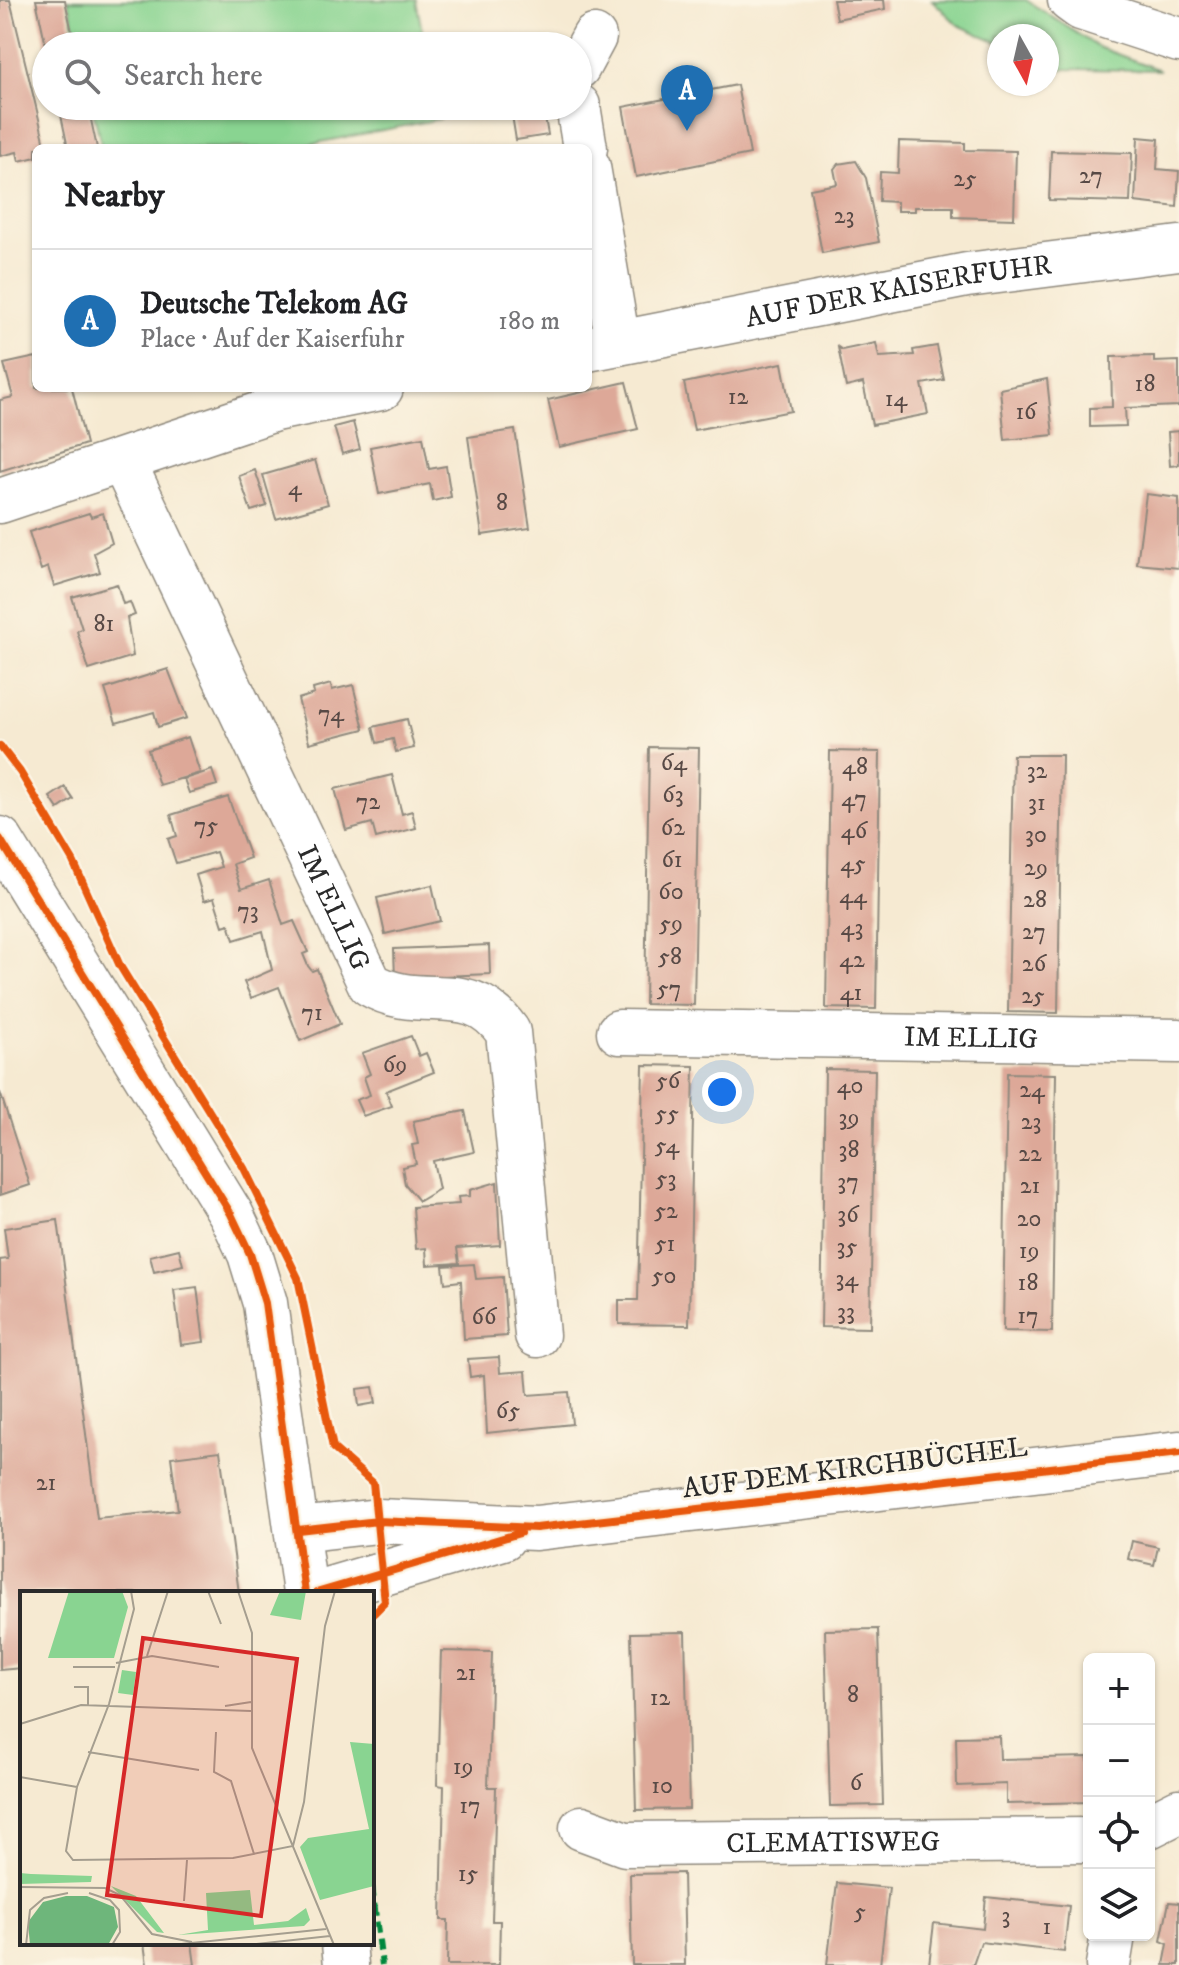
<!DOCTYPE html>
<html lang="en">
<head>
<meta charset="utf-8">
<style>
	:root { --surface:#fff; --page:#f6f6f6; --text:#202124; --muted:#757577; --line:#e0e0e0; --accent:#1f6fb2 }
	body { margin:0; font-family:"IM FELL DW Pica",serif; background:var(--page); color:var(--text) }
	.controls { position:absolute; right:24px; bottom:24px; display:grid; overflow:hidden; border-radius:12px; box-shadow:0 2px 6px #0004 }
	.controls button { width:72px; height:72px; display:grid; place-items:center; padding:0; border:0; border-bottom:2px solid var(--line); background:var(--surface); color:var(--text); font:40px sans-serif }
	.compass { position:absolute; left:987px; top:24px; width:72px; height:72px; border-radius:50%; background:var(--surface); box-shadow:0 2px 6px #0004; rotate:172deg }
	.you { position:absolute; left:722px; top:1092px; width:28px; height:28px; margin:-20px; border:6px solid #fff; border-radius:50%; background:#1a73e8; box-shadow:0 0 0 12px #1a73e833 }
	.badge { display:grid; place-items:center; width:52px; height:52px; border-radius:50%; background:var(--accent); color:#fff; font-size:26px; font-weight:700 }
	.pin { position:absolute; translate:-50% -66px; filter:drop-shadow(0 2px 4px #0008) }
	.pin::after { content:''; position:absolute; top:42px; width:28px; height:24px; background:inherit; clip-path:polygon(0 0,100% 0,50% 100%) }
	.list { margin:0; padding:0; list-style:none }
	h2 { display:flex; justify-content:space-between; align-items:center; height:104px; margin:0; padding:0 32px; font-size:34px }
	h2 small { font-size:26px; font-weight:400; color:var(--muted) }
	.list li { display:grid; grid-template-columns:52px 1fr auto; gap:24px; align-items:center; box-sizing:border-box; height:144px; padding:0 32px; border-top:2px solid var(--line) }
	.list b { display:block; font-size:30px; white-space:nowrap }
	.list p { margin:0; font-size:26px; white-space:nowrap; color:var(--muted) }
	.list em { font-size:26px; font-style:normal; color:var(--muted) }
	.icon { flex:none; width:44px; height:44px; fill:none; stroke:currentColor; stroke-width:2; stroke-linecap:round; stroke-linejoin:round }
	.map { position:relative; flex:none; width:1179px; height:1965px; overflow:hidden }
	.search { position:absolute; background:var(--surface); box-shadow:0 2px 6px #0004; left:32px; top:32px; width:560px; height:88px; display:flex; align-items:center; gap:20px; box-sizing:border-box; padding:0 28px; border-radius:44px; color:var(--muted); font-size:30px }
	.panel { position:absolute; background:var(--surface); box-shadow:0 2px 6px #0004; left:32px; top:144px; width:560px; height:248px; border-radius:12px }
	.map>svg:first-child { display:block }
	.green { fill:#89d491; stroke:#5a805e; stroke-width:2 }
	.building { fill:#dda898 }
	.lines { fill:none; stroke-linecap:round; stroke-linejoin:round }
	.minor-casing { stroke:#908a7e; stroke-width:47 }
	.major-casing { stroke:#908a7e; stroke-width:47 }
	.highway-casing { stroke:#908a7e; stroke-width:47 }
	.minor { stroke:#fff; stroke-width:44 }
	.major { stroke:#fff; stroke-width:44 }
	.highway { stroke:#fff; stroke-width:44 }
	.quiet { stroke:#00873e; stroke-width:6; stroke-dasharray:12 6; stroke-linecap:butt }
	.cycleway-casing { stroke:#fcf5e5; stroke-width:13 }
	.cycleway { stroke:#e8590c; stroke-width:8 }
	.labels { text-anchor:middle; dominant-baseline:central; stroke-width:6; stroke-linejoin:round; paint-order:stroke }
	.number-label { font-size:24px; fill:#584a46 }
	.street-label { font-size:28px; fill:#2b2b2b; stroke:#fcf5e5 }
	.inset-road { fill:none; stroke:#a59e8f; stroke-width:2 }
	.view { fill:#d62828; fill-opacity:0.15; stroke:#d62828; stroke-width:4 }
	.inset-edge { fill:none; stroke:#2b2b2b; stroke-width:4 }
</style>
</head>
<body>
<div class="map">
<svg width="1179" height="1965" viewBox="0 0 1179 1965">
	<rect width="100%" height="100%" fill="#fcf5e5"/>
	<filter id="ink" filterUnits="userSpaceOnUse"><feTurbulence type="fractalNoise" baseFrequency=".0125" numOctaves="2"/><feDisplacementMap in="SourceGraphic" scale="16" xChannelSelector="R" yChannelSelector="G"/><feConvolveMatrix kernelMatrix="1 2 1 2 8 2 1 2 1" color-interpolation-filters="sRGB"/></filter>
	<filter id="wash" filterUnits="userSpaceOnUse"><feTurbulence type="fractalNoise" baseFrequency=".006" numOctaves="4" result="noise"/><feDisplacementMap in="SourceGraphic" scale="32" xChannelSelector="R" yChannelSelector="G"/><feGaussianBlur stdDeviation="1.8" result="paint"/><feColorMatrix in="noise" values="0 0 0 0 0 0 0 0 0 0 0 0 0 0 0 0 0 1.4 0 .05"/><feComposite in="paint" operator="in"/></filter>
	<g filter="url(#wash)">
		<rect width="100%" height="100%" fill="#f6ead2"/>
		<path class="green" d="M68,0H416L425,46H79Z
			M932,0H1026L1098,47L1160,70L1059,69L1047,64V36H999V43L958,25Z
			M92,106H437L440,119L290,148H102Z"/>
		<g id="blocks">
			<path class="building" d="M0,0H10L46,148H36V157L19,161L17,152L0,156Z
				M36,0H65L75,46H46Z
				M833,0H884L885,9L837,19Z
				M737,85L750,154L636,177L623,107Z
				M59,106H88L97,148H68Z
				M543,106L548,135L516,140L511,109Z
				M1138,137L1159,139L1157,169L1179,171L1177,207L1135,202Z
				M899,141L965,143V150L1016,151L1014,219L953,217V207H915V211H897V202L879,201L880,172L898,173Z
				M1051,151L1132,153L1130,202L1049,200Z
				M856,161L866,178L879,242L822,253L810,189L837,184L834,169L838,164Z
				M876,343L879,357L914,355L913,350L937,346L944,380L922,384L928,414L872,425L863,383L846,387L838,347L842,350Z
				M1154,356V362L1179,361V406L1125,408L1126,426L1090,427V408L1112,407L1111,357Z
				M36,357V388H72L86,444L0,471V400L13,397L4,364Z
				M782,363L791,411L694,430L684,383Z
				M1047,379L1053,435L1005,440L1000,389Z
				M626,382L638,429L559,447L548,400Z
				M353,422L360,449L342,454L334,427Z
				M515,430L530,528L482,535L468,437Z
				M1179,431V465L1170,466L1168,432Z
				M423,437L429,469L446,466L451,497L433,501L430,484L379,494L370,447Z
				M315,460L328,504L276,519L263,475Z
				M255,470L267,506L251,511L239,476Z
				M1146,494L1179,498V568L1137,564Z
				M89,513L91,517L103,513L112,543L94,553L100,572L54,586L48,567L41,570L29,532Z
				M117,584L123,604L130,602L135,615L127,618L133,656L89,670L77,631L82,629L72,597Z
				M168,669L187,718L158,727L154,712L116,723L105,689Z
				M331,684L332,690L353,685L364,729L309,743L298,699L314,694L313,689Z
				M407,719L414,748L396,752L393,739L377,743L373,727Z
				M188,737L200,773L159,785L148,750Z
				M649,747L699,748L694,1005L645,1004Z
				M830,751L880,752L876,1009L826,1008Z
				M1013,755H1062L1058,1013L1008,1012Z
				M212,770L217,785L189,793L184,779Z
				M392,775L402,814L412,811L416,828L376,838L372,823L346,830L335,789Z
				M65,787L73,799L58,809L50,797Z
				M228,797L250,858L233,864L241,889L269,880L283,925L294,921L308,952L303,954L308,966L312,971L317,969L340,1024L300,1041L279,987L251,998L244,982L272,970L263,931L234,940L229,924L223,926L214,898L204,901L196,875L221,867L216,852L176,863L168,839L177,836L171,815Z
				M432,885L440,921L385,934L377,898Z
				M489,945L490,974L395,978L394,949Z
				M411,1036L419,1056L426,1053L434,1072L386,1091L392,1106L363,1116L356,1100L370,1095L364,1077L370,1074L362,1053Z
				M643,1065L694,1066L689,1325L619,1324V1300H638Z
				M825,1069L875,1070L870,1328L821,1327Z
				M1007,1073L1056,1074L1052,1332L1003,1331Z
				M0,1092L30,1185L0,1195Z
				M465,1111L474,1152L433,1161L439,1189L419,1201L405,1184L402,1167L416,1164L412,1145L418,1144L413,1121Z
				M497,1182L500,1245L457,1248L459,1263L427,1265L426,1248L416,1249L413,1207L459,1204L458,1197L470,1196V1190Z
				M58,1220L97,1518L178,1510L171,1457L220,1451L239,1593H22V1668L0,1670V1260L8,1259L4,1228Z
				M179,1249L183,1265L154,1272L150,1256Z
				M474,1264L476,1279L503,1277L507,1336L464,1339L461,1281L445,1283L443,1266Z
				M197,1287L204,1342L181,1345L174,1290Z
				M499,1357L500,1373L526,1371L528,1395L569,1392L572,1424L487,1433L484,1375L470,1377L468,1359Z
				M373,1387L376,1403L359,1406L357,1389Z
				M1132,1541L1158,1547L1154,1565L1128,1559Z
				M878,1629L883,1805L830,1806L825,1630Z
				M685,1632L689,1809L636,1810L631,1633Z
				M441,1651L492,1652L488,1787H496L492,1921H500L499,1965H447L448,1920H441L444,1786L437,1785Z
				M999,1736L1000,1759L1088,1757L1089,1802L1006,1804V1784L957,1786L956,1737Z
				M683,1873L685,1965H632L630,1874Z
				M837,1883L889,1888L880,1965H827Z
				M986,1897L1069,1906L1064,1952L981,1942L973,1965H929L934,1923L983,1929Z
				M1169,1902L1179,1903V1965H1164L1168,1944L1161,1941Z
				M144,1943H192L195,1965H147Z"/>
		</g>
	</g>
	<g filter="url(#ink)">
		<use href="#blocks" fill-opacity="0" stroke="#908a7e" stroke-width="2"/>
		<g class="lines">
			<defs>
				<g id="minor">
					<path d="M578,67L594,37"/>
					<path d="M578,106L585,148"/>
					<path d="M588,167L618,343"/>
					<path id="s1" d="M588,349L967,275L1179,248"/>
					<path id="s2" d="M123,461L370,984C422,1015 468,975 508,1032L537,1335"/>
					<path d="M0,501L275,409L381,388"/>
					<path id="s3" d="M619,1032L1179,1041"/>
					<path d="M298,1530L378,1521L536,1528L1179,1453"/>
					<path d="M316,1593L503,1538"/>
					<path d="M1149,1826L1179,1811"/>
					<path id="s4" d="M582,1828L625,1844L1089,1840"/>
					<path d="M1108,1965L1113,1935"/>
				</g>
				<path id="major" d="M0,839L231,1214L250,1254L265,1303L305,1593
					M344,1943L346,1965"/>
				<path id="highway" d="M1070,0L1081,8L1179,40"/>
			</defs>
			<use href="#minor" class="minor-casing"/>
			<use href="#major" class="major-casing"/>
			<use href="#highway" class="highway-casing"/>
			<use href="#minor" class="minor"/>
			<use href="#major" class="major"/>
			<use href="#highway" class="highway"/>
			<path class="quiet" d="M372,1886L382,1965"/>
			<defs>
				<path id="cycleway" d="M0,746L20,772L73,861L120,966L244,1168L298,1278L333,1448L373,1483L385,1602L372,1615
					M0,839L231,1214L250,1254L265,1303L305,1593
					M298,1530L378,1521L536,1528L1179,1453
					M316,1593L520,1533"/>
			</defs>
			<use href="#cycleway" class="cycleway-casing"/>
			<use href="#cycleway" class="cycleway"/>
		</g>
	</g>
	<g class="labels">
		<g class="number-label">
			<text x="1091" y="176">27</text>
			<text x="965" y="179">25</text>
			<text x="844" y="216">23</text>
			<text x="1145" y="384">18</text>
			<text x="738" y="397">12</text>
			<text x="896" y="399">14</text>
			<text x="1026" y="412">16</text>
			<text x="295" y="488">4</text>
			<text x="502" y="503">8</text>
			<text x="104" y="624">81</text>
			<text x="331" y="714">74</text>
			<text x="674" y="763">64</text>
			<text x="855" y="767">48</text>
			<text x="1037" y="771">32</text>
			<text x="673" y="795">63</text>
			<text x="854" y="799">47</text>
			<text x="368" y="802">72</text>
			<text x="1037" y="803">31</text>
			<text x="206" y="826">75</text>
			<text x="673" y="828">62</text>
			<text x="854" y="831">46</text>
			<text x="1036" y="835">30</text>
			<text x="672" y="860">61</text>
			<text x="853" y="864">45</text>
			<text x="1036" y="868">29</text>
			<text x="671" y="892">60</text>
			<text x="853" y="896">44</text>
			<text x="1035" y="900">28</text>
			<text x="248" y="911">73</text>
			<text x="671" y="924">59</text>
			<text x="852" y="928">43</text>
			<text x="1034" y="932">27</text>
			<text x="670" y="957">58</text>
			<text x="852" y="960">42</text>
			<text x="1034" y="964">26</text>
			<text x="669" y="989">57</text>
			<text x="851" y="993">41</text>
			<text x="1033" y="996">25</text>
			<text x="312" y="1013">71</text>
			<text x="395" y="1065">69</text>
			<text x="668" y="1081">56</text>
			<text x="850" y="1086">40</text>
			<text x="1032" y="1090">24</text>
			<text x="667" y="1114">55</text>
			<text x="849" y="1118">39</text>
			<text x="1031" y="1122">23</text>
			<text x="667" y="1146">54</text>
			<text x="849" y="1150">38</text>
			<text x="1030" y="1154">22</text>
			<text x="666" y="1179">53</text>
			<text x="848" y="1182">37</text>
			<text x="1030" y="1186">21</text>
			<text x="666" y="1211">52</text>
			<text x="848" y="1215">36</text>
			<text x="1029" y="1219">20</text>
			<text x="665" y="1244">51</text>
			<text x="847" y="1247">35</text>
			<text x="1029" y="1251">19</text>
			<text x="664" y="1276">50</text>
			<text x="847" y="1279">34</text>
			<text x="1028" y="1283">18</text>
			<text x="846" y="1312">33</text>
			<text x="1028" y="1316">17</text>
			<text x="484" y="1317">66</text>
			<text x="508" y="1411">65</text>
			<text x="46" y="1483">21</text>
			<text x="466" y="1673">21</text>
			<text x="853" y="1695">8</text>
			<text x="660" y="1698">12</text>
			<text x="463" y="1767">19</text>
			<text x="856" y="1783">6</text>
			<text x="662" y="1786">10</text>
			<text x="470" y="1806">17</text>
			<text x="468" y="1874">15</text>
			<text x="860" y="1912">5</text>
			<text x="1006" y="1916">3</text>
			<text x="1047" y="1927">1</text>
		</g>
		<g class="street-label">
			<text stroke="none"><textPath href="#s1" startOffset="316">AUF DER KAISERFUHR</textPath></text>
			<text stroke="none"><textPath href="#s2" startOffset="494">IM ELLIG</textPath></text>
			<text stroke="none"><textPath href="#s3" startOffset="352">IM ELLIG</textPath></text>
			<text transform="translate(855 1468) rotate(-7)">AUF DEM KIRCHBÜCHEL</text>
			<text stroke="none"><textPath href="#s4" startOffset="254">CLEMATISWEG</textPath></text>
		</g>
	</g>
	<g transform="translate(20 1591)">
		<rect width="354" height="354" fill="#f6ead2"/>
		<path d="M49,0H102L108,16L94,67H28ZM260,0H286L281,29L250,24ZM102,79L116,81L113,104L98,102ZM330,151L354,153V295L300,309L280,256L288,247L349,238ZM0,282L11,283L72,285L71,291L0,293ZM91,295L116,305L144,342L137,341ZM230,299L234,334L268,330L286,317L290,329L284,335L158,344L188,339L186,302Z" fill="#89d491"/>
		<path d="M46,305H67L94,316L98,336L88,354H10L8,331L23,311Z" fill="#6eb67b"/>
		<path class="inset-road" d="M111,0L114,18L89,113L57,196L46,260L53,269L213,267L273,255L284,211L305,35L315,0M188,0L201,33M218,0L232,42V157L314,354M127,65L148,0M96,72L132,65L199,76M53,76H95M54,96H68V114M205,115L231,111M0,133L61,114L231,120M196,141L194,181L211,190L234,263M68,161L179,179M0,186L57,196M0,296L85,297L100,304L132,343L172,351M69,302L90,309L99,319L100,341L92,354M164,310L167,269M6,354L10,319L24,307L48,302M152,354L306,338M227,354L310,345"/>
		<path class="view" d="M123,47L277,68L241,325L87,304Z"/>
		<rect width="354" height="354" class="inset-edge"/>
	</g>
</svg>
<div class="controls">
<button>+</button>
<button>−</button>
<button><svg class="icon" aria-label="locate" viewBox="0 0 24 24"><circle cx="12" cy="12" r="6"/><path d="M12 2v4M12 18v4M2 12h4M18 12h4"/></svg></button>
<button><svg class="icon" aria-label="layers" viewBox="0 0 24 24"><path d="M12 4l9 5-9 5-9-5zM3 14l9 5 9-5"/></svg></button>
</div>
<svg class="compass" viewBox="-18 -18 36 36"><path d="M0-13l5 13h-10z" fill="#e53935"/><path d="M0 13l5-13h-10z" fill="#757577"/></svg>
<div class="you"></div>
<div class="pin badge" style="left:687px;top:131px">A</div>
<div class="search"><svg class="icon" aria-label="search" viewBox="0 0 24 24"><circle cx="10" cy="10" r="6"/><path d="M15 15l6 6"/></svg>Search here</div>
<section class="panel">
<h2>Nearby<small></small></h2>
<ul class="list">
<li><span class="badge">A</span><div><b>Deutsche Telekom AG</b><p>Place · Auf der Kaiserfuhr</p></div><em>180 m</em></li>
</ul>
</section>
</div>
</body>
</html>
